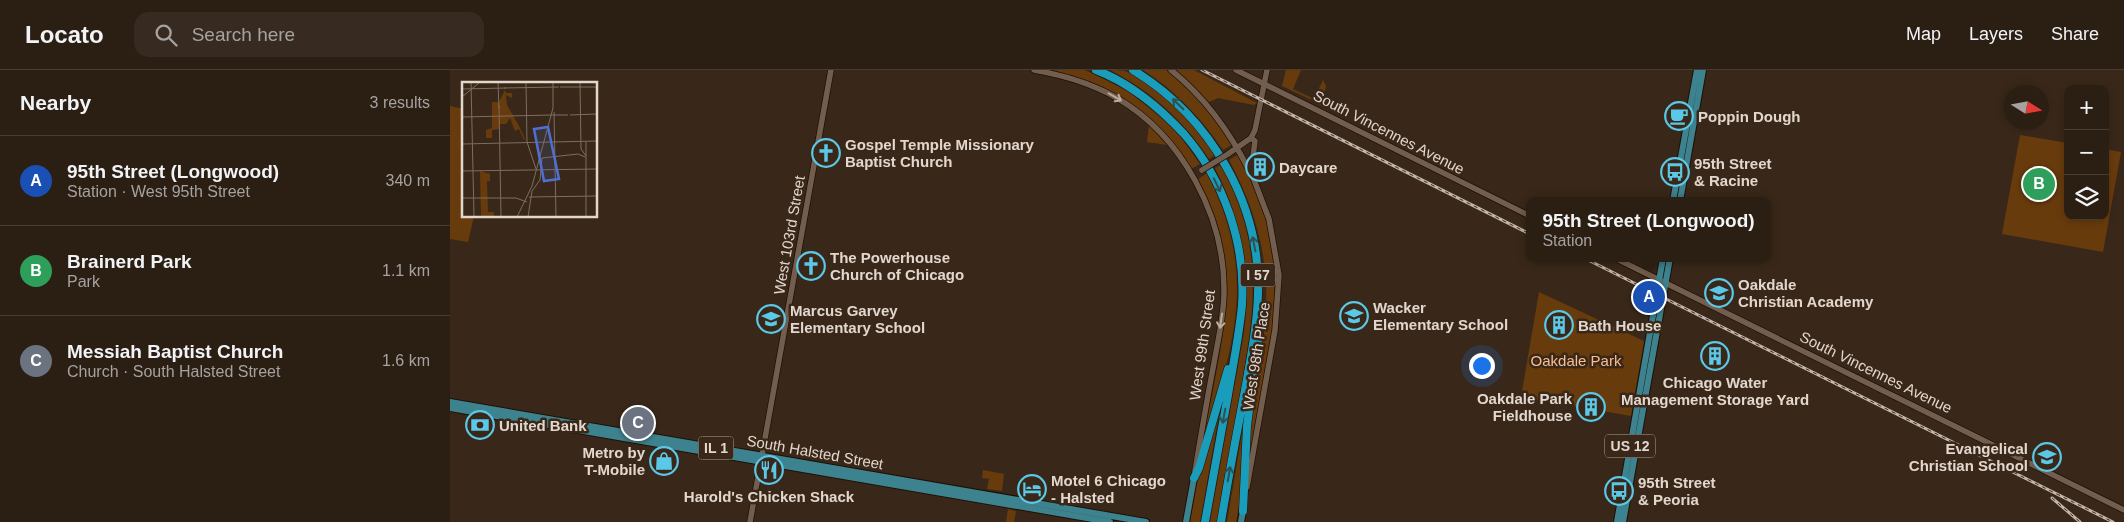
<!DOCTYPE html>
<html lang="en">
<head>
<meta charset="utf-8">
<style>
	:root { --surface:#2b1e13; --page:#372b21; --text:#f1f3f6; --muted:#a6a2a0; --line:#473c33; --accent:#d93025 }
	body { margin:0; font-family:Arial,sans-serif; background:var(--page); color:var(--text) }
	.controls { position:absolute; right:15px; top:15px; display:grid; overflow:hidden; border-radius:10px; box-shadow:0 2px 8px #0003 }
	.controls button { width:45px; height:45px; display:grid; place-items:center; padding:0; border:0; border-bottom:1px solid var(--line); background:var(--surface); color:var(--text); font:25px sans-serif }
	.compass { position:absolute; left:1554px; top:15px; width:45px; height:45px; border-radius:50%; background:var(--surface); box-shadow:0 2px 8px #0003; rotate:101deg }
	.you { position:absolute; left:1031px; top:295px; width:18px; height:18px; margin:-12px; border:4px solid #fff; border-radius:50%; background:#1a73e8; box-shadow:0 0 0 8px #1a73e833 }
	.badge { display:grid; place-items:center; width:32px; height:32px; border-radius:50%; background:var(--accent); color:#fff; font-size:16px; font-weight:700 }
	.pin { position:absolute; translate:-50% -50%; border:2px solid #fff; box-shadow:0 1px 5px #0006 }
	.popup { position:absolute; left:1076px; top:127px; width:245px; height:65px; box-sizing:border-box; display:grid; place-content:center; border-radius:10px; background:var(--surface); filter:drop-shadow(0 1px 4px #0005); font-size:16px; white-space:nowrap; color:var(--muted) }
	.popup b { font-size:19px; color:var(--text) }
	.popup::after { content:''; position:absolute; left:50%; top:100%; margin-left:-10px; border:10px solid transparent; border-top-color:var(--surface) }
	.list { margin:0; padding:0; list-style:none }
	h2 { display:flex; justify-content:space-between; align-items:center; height:65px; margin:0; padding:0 20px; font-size:21px }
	h2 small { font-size:16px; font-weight:400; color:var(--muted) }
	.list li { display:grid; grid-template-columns:32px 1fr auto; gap:15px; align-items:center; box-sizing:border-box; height:90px; padding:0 20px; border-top:1px solid var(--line) }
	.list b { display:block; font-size:19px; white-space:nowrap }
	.list p { margin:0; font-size:16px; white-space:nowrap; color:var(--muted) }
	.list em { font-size:16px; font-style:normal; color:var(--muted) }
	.icon { flex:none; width:28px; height:28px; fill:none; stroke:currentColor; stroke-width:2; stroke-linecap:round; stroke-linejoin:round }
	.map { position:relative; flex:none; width:1674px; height:452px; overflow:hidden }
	header { display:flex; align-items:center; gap:30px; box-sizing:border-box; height:70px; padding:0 25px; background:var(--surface); border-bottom:1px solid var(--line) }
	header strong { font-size:24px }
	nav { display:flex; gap:28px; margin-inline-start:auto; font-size:18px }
	.search { width:350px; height:45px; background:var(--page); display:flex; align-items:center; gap:12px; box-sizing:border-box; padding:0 18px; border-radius:15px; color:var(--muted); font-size:19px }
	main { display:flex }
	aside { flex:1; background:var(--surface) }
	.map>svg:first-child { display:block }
	.green { fill:#683b0d }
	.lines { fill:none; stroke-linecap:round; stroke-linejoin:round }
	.secondary-casing { stroke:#201004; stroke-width:7 }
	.primary-casing { stroke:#201004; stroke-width:8 }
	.highway-casing { stroke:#201004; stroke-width:9 }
	.secondary { stroke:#725e4e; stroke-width:5.5 }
	.primary { stroke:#3d838f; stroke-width:6 }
	.highway { stroke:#1a9cbb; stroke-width:8 }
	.rail-casing { stroke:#c3b6ac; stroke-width:3 }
	.rail { stroke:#392819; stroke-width:1; stroke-dasharray:4; stroke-linecap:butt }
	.secondary-bridge-casing { stroke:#201004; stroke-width:7; stroke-linecap:butt }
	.secondary-bridge { stroke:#725e4e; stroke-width:5.5 }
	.oneway { stroke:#bbaca1 }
	.oneway2 { stroke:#2e5152 }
	.labels { text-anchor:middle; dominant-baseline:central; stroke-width:5; stroke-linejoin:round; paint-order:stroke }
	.shield { fill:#392819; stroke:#afa297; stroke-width:1 }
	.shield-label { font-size:14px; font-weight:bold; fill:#e2d6cd }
	.poi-label { font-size:15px; font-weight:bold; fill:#e2d6cd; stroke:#392819; text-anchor:start }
	.street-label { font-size:15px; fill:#e2d6cd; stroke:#392819 }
	.park-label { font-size:15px; fill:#f8be8f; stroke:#392819 }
	.inset-road { fill:none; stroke:#7d6e61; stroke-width:1 }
	.view { fill:#4e70d5; fill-opacity:0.15; stroke:#4e70d5; stroke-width:2.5 }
	.inset-edge { fill:none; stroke:#e2d6cd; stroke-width:2.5 }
</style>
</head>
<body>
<header>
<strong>Locato</strong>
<div class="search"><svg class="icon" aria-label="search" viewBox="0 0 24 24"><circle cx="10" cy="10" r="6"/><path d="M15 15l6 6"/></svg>Search here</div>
<nav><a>Map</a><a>Layers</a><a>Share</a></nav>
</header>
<main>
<aside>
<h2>Nearby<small>3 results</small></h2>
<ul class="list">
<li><span class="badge" style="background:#1a4fb4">A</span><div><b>95th Street (Longwood)</b><p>Station · West 95th Street</p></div><em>340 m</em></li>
<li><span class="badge" style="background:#2e9e5b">B</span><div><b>Brainerd Park</b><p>Park</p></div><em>1.1 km</em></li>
<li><span class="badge" style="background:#6b7280">C</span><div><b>Messiah Baptist Church</b><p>Church · South Halsted Street</p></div><em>1.6 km</em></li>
</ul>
</aside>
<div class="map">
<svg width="1674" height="452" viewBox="0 0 1674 452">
	<rect width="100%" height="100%" fill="#392819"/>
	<path class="green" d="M602,0H635L678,21L719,54L733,70L750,94L741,99C706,44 665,17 602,0Z
		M660,0C665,0 671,0 675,1C709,14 745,56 765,85L759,89C733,50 701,21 660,0Z
		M693,0H716L726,8L754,34L783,74L773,80C752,49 725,20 693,0Z
		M725,0H744L807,33L804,35L768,28L759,32Z
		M836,0H851L843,19L862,28V30L832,16Z
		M873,10L876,16L872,36L863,31Z
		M0,36L14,39V146H24L18,172L0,169Z
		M699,55L717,75L697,72Z
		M1570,65L1618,73V146H1655V79L1671,82L1653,182L1552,164Z
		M789,84C802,108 814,134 820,162C835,238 810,327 797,404C794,391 800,356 802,340C805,310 812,280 815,250C821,193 806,140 779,90Z
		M771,95C815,176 805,238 790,324C782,367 775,409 767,452H760L794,263C802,204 792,151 765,98Z
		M757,103C809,207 784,273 752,377C768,285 799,196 747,110Z
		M1089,222L1194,271L1181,346L1071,327Z
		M767,343L769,344L750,452H740L747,411Z
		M793,358L790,431L786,452H777Z
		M533,400L554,404L552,421L537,419L539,409L532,408Z
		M558,439L566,441L564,452H556Z"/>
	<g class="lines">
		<defs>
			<path id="secondary" d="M584,0C613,5 641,13 667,28C732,66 775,146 774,222C774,245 768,270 764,293C757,329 751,365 745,401
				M721,0C756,28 780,62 800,102
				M786,0L1080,146
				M778,84L801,68L805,60L817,0
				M1165,188L1674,440
				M797,417L825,260L829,205L819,149L801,102L805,71L801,68
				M300,452L381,0"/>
			<path id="primary" d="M1223,131L1247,0
				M1230,131L1253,0
				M0,332L696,452
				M0,338L660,452
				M736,452L744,408
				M791,452L793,441
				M1167,452L1213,188
				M1173,452L1220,188"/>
			<path id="highway" d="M646,0C680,13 709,37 734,64C774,110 796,174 792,235C789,266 783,295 778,325C770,367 763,410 755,452
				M683,0C760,47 811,133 808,224C807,258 800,292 794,325C786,367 778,410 771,452
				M744,408L749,398L778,299
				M793,441L797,356L812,239"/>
		</defs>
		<use href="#secondary" class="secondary-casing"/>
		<use href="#primary" class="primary-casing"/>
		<use href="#highway" class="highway-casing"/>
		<use href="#secondary" class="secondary"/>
		<use href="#primary" class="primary"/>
		<use href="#highway" class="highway"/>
		<defs>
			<path id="rail" d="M752,0L1080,164
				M1134,188L1663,452
				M1602,428L1630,452"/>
		</defs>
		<use href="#rail" class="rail-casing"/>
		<use href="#rail" class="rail"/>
		<defs>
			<path id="secondary-bridge" d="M752,100L778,84"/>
		</defs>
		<use href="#secondary-bridge" class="secondary-bridge-casing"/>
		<use href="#secondary-bridge" class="secondary-bridge"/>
	</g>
	<defs><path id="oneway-shaft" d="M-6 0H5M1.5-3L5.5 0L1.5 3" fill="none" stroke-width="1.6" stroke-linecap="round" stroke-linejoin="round" transform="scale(1.25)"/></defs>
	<g class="oneway">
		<use href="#oneway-shaft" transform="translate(665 27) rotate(30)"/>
		<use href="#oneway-shaft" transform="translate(771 251) rotate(98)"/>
	</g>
	<g class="oneway2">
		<use href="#oneway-shaft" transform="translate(728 34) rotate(-136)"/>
		<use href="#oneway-shaft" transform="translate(767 115) rotate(64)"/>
		<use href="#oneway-shaft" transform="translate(804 174) rotate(-101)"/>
		<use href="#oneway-shaft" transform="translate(774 346) rotate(100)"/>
		<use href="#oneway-shaft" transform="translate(779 404) rotate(-80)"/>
	</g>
	<defs>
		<symbol id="cafe-ring" viewBox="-11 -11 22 22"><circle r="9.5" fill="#392819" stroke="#5bc8e7" stroke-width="1.5"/><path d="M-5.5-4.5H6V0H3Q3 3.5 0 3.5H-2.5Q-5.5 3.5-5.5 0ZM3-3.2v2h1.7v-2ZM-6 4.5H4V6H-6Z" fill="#5bc8e7"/></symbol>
		<symbol id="church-ring" viewBox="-11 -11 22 22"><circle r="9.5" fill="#392819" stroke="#5bc8e7" stroke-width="1.5"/><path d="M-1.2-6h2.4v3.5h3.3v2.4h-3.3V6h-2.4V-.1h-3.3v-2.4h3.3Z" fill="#5bc8e7"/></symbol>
		<symbol id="building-ring" viewBox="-11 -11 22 22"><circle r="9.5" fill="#392819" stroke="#5bc8e7" stroke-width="1.5"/><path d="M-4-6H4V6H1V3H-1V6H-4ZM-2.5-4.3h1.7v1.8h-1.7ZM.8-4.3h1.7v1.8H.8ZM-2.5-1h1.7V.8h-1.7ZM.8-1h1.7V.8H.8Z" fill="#5bc8e7"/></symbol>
		<symbol id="bus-ring" viewBox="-11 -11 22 22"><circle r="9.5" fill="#392819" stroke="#5bc8e7" stroke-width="1.5"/><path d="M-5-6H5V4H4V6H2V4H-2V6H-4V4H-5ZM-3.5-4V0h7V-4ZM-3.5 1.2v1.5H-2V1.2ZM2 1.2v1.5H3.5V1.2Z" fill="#5bc8e7"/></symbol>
		<symbol id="school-ring" viewBox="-11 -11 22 22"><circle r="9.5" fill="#392819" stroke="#5bc8e7" stroke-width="1.5"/><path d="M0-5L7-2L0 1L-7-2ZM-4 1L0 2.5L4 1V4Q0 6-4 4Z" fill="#5bc8e7"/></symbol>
		<symbol id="bank-ring" viewBox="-11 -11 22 22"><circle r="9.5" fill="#392819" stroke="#5bc8e7" stroke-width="1.5"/><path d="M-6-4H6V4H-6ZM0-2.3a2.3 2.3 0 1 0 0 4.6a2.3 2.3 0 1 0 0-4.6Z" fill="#5bc8e7"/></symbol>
		<symbol id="shop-ring" viewBox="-11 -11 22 22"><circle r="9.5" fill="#392819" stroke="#5bc8e7" stroke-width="1.5"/><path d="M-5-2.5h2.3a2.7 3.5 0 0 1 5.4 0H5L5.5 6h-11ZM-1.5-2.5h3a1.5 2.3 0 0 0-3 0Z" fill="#5bc8e7"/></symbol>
		<symbol id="restaurant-ring" viewBox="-11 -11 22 22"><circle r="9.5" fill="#392819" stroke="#5bc8e7" stroke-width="1.5"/><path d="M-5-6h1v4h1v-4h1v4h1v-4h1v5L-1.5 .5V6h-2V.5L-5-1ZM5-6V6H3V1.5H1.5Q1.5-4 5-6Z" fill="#5bc8e7"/></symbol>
		<symbol id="hotel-ring" viewBox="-11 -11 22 22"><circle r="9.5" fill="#392819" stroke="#5bc8e7" stroke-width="1.5"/><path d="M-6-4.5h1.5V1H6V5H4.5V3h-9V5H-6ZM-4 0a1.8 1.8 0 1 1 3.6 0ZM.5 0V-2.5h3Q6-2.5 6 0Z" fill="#5bc8e7"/></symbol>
	</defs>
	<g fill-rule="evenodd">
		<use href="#cafe-ring" x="1213" y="30" width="32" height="32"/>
		<use href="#church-ring" x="360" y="67" width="32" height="32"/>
		<use href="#building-ring" x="794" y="81" width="32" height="32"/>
		<use href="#bus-ring" x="1209" y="86" width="32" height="32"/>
		<use href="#church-ring" x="345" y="180" width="32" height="32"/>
		<use href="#school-ring" x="1253" y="207" width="32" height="32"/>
		<use href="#school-ring" x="888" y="230" width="32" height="32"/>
		<use href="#school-ring" x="305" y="233" width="32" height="32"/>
		<use href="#building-ring" x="1093" y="239" width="32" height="32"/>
		<use href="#building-ring" x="1249" y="270" width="32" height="32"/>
		<use href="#building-ring" x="1125" y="321" width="32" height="32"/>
		<use href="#bank-ring" x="14" y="339" width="32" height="32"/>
		<use href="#school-ring" x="1581" y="371" width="32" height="32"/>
		<use href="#shop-ring" x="198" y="375" width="32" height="32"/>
		<use href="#restaurant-ring" x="303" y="384" width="32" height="32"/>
		<use href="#hotel-ring" x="566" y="403" width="32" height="32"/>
		<use href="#bus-ring" x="1153" y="405" width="32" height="32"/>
	</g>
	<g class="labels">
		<g class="shield">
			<rect x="790.5" y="193.5" width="35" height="23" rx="4"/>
			<rect x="1155" y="364.5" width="50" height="23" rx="4"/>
			<rect x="248.5" y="366.5" width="35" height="23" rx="4"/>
		</g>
		<g class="shield-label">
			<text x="808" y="205">I 57</text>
			<text x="1180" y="376">US 12</text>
			<text x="266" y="378">IL 1</text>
		</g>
		<g class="poi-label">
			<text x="1248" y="46">Poppin Dough</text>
			<text x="395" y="74">Gospel Temple Missionary<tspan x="395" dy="17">Baptist Church</tspan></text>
			<text x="1244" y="93">95th Street<tspan x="1244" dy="17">&amp; Racine</tspan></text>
			<text x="829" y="97">Daycare</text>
			<text x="380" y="187">The Powerhouse<tspan x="380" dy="17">Church of Chicago</tspan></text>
			<text x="1288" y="214">Oakdale<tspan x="1288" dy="17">Christian Academy</tspan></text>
			<text x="923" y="237">Wacker<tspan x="923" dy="17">Elementary School</tspan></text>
			<text x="340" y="240">Marcus Garvey<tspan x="340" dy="17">Elementary School</tspan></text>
			<text x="1128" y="255">Bath House</text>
			<text x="1265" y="312" text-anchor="middle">Chicago Water<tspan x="1265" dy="17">Management Storage Yard</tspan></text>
			<text x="1122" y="328" text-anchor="end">Oakdale Park<tspan x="1122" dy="17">Fieldhouse</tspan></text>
			<text x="49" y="355">United Bank</text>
			<text x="1578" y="378" text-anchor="end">Evangelical<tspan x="1578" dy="17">Christian School</tspan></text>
			<text x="195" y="382" text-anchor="end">Metro by<tspan x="195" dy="17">T-Mobile</tspan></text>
			<text x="601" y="410">Motel 6 Chicago<tspan x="601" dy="17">- Halsted</tspan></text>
			<text x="1188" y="412">95th Street<tspan x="1188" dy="17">&amp; Peoria</tspan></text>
			<text x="319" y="426" text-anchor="middle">Harold's Chicken Shack</text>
		</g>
		<g class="street-label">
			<text transform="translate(939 62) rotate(27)">South Vincennes Avenue</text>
			<text transform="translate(339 165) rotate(-80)">West 103rd Street</text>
			<text transform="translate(752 275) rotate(-82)">West 99th Street</text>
			<text transform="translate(806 286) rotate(-81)">West 98th Place</text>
			<text transform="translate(1426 302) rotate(26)">South Vincennes Avenue</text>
			<text transform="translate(365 382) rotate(10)">South Halsted Street</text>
		</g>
		<g class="park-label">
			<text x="1126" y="290">Oakdale Park</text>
		</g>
	</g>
	<g transform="translate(12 12)">
		<rect width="135" height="135" fill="#392819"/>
		<path d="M43,8L44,11H50V16L44,13L45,23L57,44L63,57L62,58L57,47L53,49L48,36L44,42H37L38,47L30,48V56H24V48L30,46V20H37ZM18,89L28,92V99H25L26,130H32V135H19Z" fill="#683b0d"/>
		<path class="inset-road" d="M9,0L12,135M36,0L37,26M64,0L65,61M91,0V26M118,0L119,67L124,74M98,5H119M118,5H135M42,6L97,5M0,7L44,6M0,15L18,0M37,24L39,135M92,30L94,135M90,33H106M108,33L135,32M0,35L90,33M65,60L74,87M0,62L135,59M0,89L135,87M67,115L135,114M0,116H54L65,120M55,135L70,104L91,26M66,135L70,109L78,98L80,76L116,72L123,75M124,135V60"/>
		<path class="view" d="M86,45L97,97L82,99L72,47Z"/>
		<rect width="135" height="135" class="inset-edge"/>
	</g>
</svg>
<div class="controls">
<button>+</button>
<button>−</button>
<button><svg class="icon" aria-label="layers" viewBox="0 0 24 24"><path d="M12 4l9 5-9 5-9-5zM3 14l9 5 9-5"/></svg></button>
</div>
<svg class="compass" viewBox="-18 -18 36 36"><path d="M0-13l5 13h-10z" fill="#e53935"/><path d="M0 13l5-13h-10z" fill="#a6a2a0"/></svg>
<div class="you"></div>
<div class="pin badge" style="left:1199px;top:227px;background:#1a4fb4">A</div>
<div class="popup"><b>95th Street (Longwood)</b>Station</div>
<div class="pin badge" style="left:1589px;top:114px;background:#2e9e5b">B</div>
<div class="pin badge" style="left:188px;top:353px;background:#6b7280">C</div>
</div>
</main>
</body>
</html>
